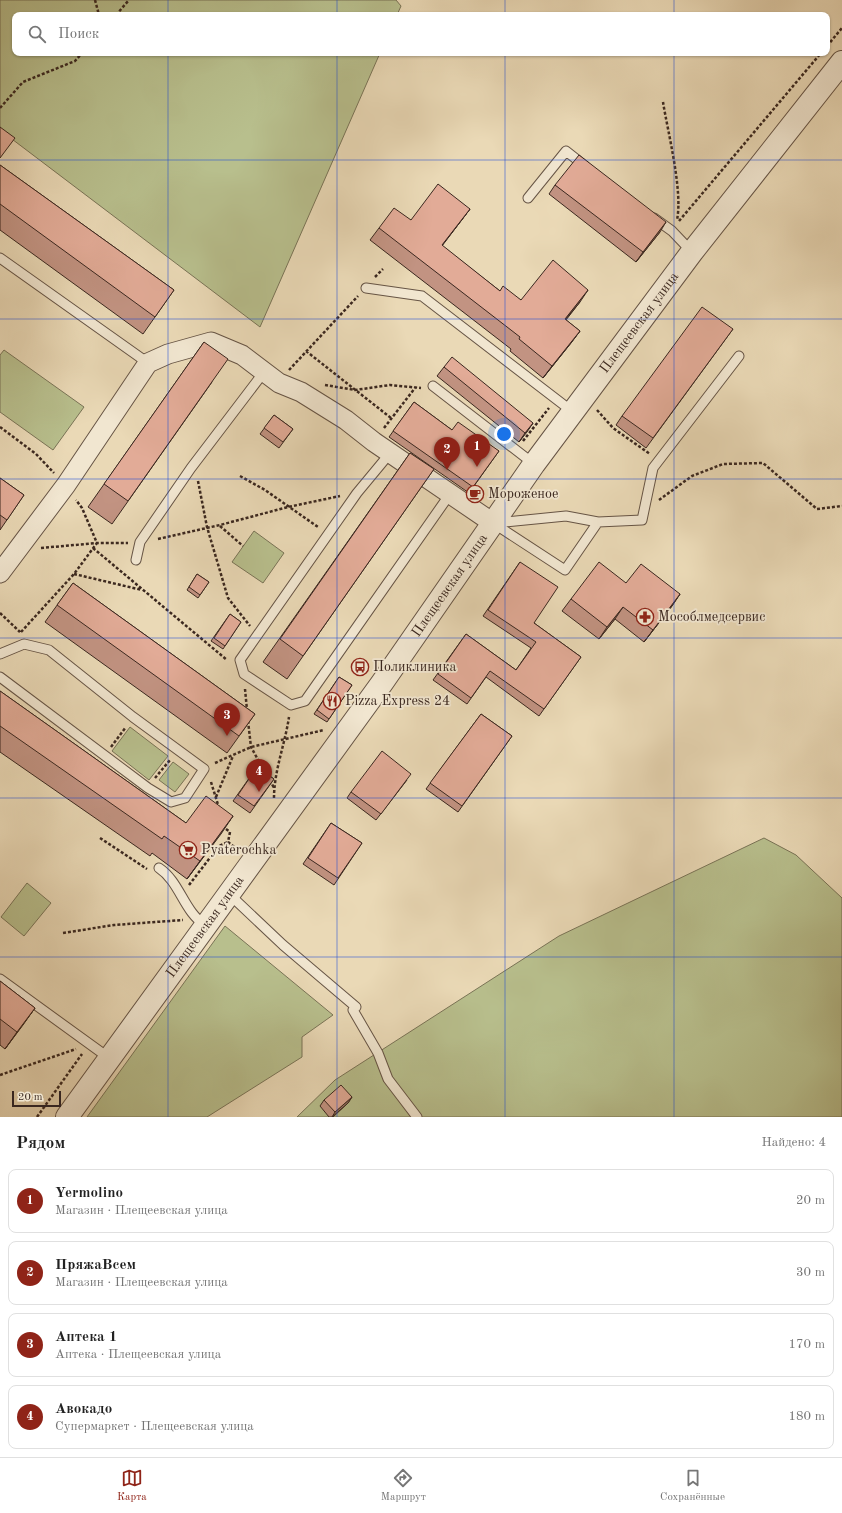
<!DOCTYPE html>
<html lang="ru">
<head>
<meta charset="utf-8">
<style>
	:root { --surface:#fff; --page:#f2f2f2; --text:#222; --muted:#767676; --line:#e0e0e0; --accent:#8f2418 }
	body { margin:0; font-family:"Old Standard TT",serif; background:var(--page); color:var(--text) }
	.scale { position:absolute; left:12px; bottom:10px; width:49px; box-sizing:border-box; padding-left:4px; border:2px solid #3a271f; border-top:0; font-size:11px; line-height:14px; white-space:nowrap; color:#3a271f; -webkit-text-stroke:3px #f1e6d0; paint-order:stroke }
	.you { position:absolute; left:504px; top:434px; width:14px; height:14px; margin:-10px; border:3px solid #fff; border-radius:50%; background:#1a73e8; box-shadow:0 0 0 6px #1a73e833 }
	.badge { display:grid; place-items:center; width:26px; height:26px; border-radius:50%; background:var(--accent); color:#fff; font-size:13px; font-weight:700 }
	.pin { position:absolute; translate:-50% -33px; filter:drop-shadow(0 1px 2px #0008) }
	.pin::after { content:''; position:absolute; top:21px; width:14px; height:12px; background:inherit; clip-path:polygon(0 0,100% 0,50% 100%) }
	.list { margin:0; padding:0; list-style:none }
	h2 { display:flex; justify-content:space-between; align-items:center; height:52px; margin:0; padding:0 16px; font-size:17px }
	h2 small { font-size:13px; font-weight:400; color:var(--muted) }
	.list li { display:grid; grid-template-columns:26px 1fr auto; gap:12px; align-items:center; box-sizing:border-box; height:64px; margin:0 8px 8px; padding:0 8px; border:1px solid var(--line); border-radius:8px }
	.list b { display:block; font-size:15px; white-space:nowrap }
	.list p { margin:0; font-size:13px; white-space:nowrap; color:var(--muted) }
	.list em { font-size:13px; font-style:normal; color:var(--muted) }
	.icon { flex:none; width:22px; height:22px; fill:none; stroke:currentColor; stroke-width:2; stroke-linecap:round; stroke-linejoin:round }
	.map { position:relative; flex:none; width:842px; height:1117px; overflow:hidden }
	.search { position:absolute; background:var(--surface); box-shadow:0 1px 3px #0004; left:12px; right:12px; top:12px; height:44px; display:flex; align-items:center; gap:10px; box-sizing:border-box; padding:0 14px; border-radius:8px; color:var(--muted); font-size:15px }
	.sheet { height:340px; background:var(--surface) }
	nav { display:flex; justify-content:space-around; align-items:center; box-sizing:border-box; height:56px; border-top:1px solid var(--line); background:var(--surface); font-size:11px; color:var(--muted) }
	nav a { display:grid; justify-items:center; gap:2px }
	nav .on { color:var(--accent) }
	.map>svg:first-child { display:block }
	.green { fill:#b8bf8d; stroke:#797356 }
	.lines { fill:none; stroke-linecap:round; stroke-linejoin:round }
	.service-casing { stroke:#665445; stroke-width:11 }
	.minor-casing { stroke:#665445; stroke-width:21 }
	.tertiary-casing { stroke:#665445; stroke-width:24 }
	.path { stroke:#3a271f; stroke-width:2.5; stroke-dasharray:3 2; stroke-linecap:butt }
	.service { stroke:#f1e6d0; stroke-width:9 }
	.minor { stroke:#f1e6d0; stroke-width:19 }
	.tertiary { stroke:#f1e6d0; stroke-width:22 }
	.wall { fill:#c29382; stroke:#3a271f }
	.shaded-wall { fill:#9e786a; stroke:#3a271f }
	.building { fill:#e2ab97; stroke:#3a271f }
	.grid { fill:none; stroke:#1d4ed8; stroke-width:1; stroke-opacity:0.55 }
	.labels { text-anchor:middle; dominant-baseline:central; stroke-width:3.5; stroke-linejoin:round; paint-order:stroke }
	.street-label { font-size:14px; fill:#3a271f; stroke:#f1e6d0 }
	.poi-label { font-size:14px; fill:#3a271f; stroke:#f1e6d0; text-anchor:start }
</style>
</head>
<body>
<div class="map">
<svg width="842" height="1117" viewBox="0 0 842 1117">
	<rect width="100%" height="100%" fill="#ead9b6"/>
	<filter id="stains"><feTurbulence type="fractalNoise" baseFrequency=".005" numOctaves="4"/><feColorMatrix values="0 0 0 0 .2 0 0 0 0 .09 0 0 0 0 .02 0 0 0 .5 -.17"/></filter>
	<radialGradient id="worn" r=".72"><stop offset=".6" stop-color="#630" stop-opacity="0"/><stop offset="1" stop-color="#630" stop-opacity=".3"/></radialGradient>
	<path class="green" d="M0,0H396L401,6L397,15H15V53H380L260,327L0,130Z
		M4,350L84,407L53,450L0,412V355Z
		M254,531L284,553L263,583L232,562Z
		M130,727L168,756L149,780L112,751Z
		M173,762L189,774L175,792L159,780Z
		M764,838L796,855L842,898V1117H297L335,1080L559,936Z
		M27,883L51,903L24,936L1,917Z
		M225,926L333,1015L302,1037V1057L207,1117H87Z"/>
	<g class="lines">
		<defs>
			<path id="service" d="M528,198L566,151L585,166
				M654,218L672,231L692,252
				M0,258L148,363
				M366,288L422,296L573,412
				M433,386L534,464
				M391,452L357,493L240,660L244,674L291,705L305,701L450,494
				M493,523L565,570L598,522
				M496,523L566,516L598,522L642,520L653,468L739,356
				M136,560L140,542L191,468L264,372
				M0,654L24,644L49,650L133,717L204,769L185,798L171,802L148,788L0,677
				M159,868C180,882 184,912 205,925
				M229,894L283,945L356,1007
				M0,979L109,1058
				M353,1010L378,1053L388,1079L417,1117"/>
			<path id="minor" d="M0,573L66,485L148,363L168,354L211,342L242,355L279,383L301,392L346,420L374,442L493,523"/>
			<g id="tertiary">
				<path id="s1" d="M67,1117L382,683L534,464L692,252L842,62"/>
			</g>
		</defs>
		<use href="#service" class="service-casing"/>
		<use href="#minor" class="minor-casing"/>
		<use href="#tertiary" class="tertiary-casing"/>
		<path class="path" d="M95,0L99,15
			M116,15L129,0
			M827,46L842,28
			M663,102C668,133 683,191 677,220
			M0,108L23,82L75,61L82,53
			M679,221L821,53
			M375,277L383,269
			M306,351L391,418
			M289,370L358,296
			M325,385L355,390L390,385L421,388
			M597,410L613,428L650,454
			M0,427L36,454L54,473
			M384,428L415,388
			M523,441L549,408
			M240,476L265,490L318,527
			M198,481L207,527L228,598L250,626
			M659,500L692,476L723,464L763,463L817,509L842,506
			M220,526L243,546
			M158,539L220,525L288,507L340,496
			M41,548L97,543H128
			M93,548L227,660
			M74,574L142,590
			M0,613L20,632
			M21,632L74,574L97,543L82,508L76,500
			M245,689L247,710
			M248,721L251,747L267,776
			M111,747L126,727
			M215,763L251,747L324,730
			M155,778L170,760
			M270,780L274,788
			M211,782L219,808
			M216,797L233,756
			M274,798C274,771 285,744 289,717
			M222,826L230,832L228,842L238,850
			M100,838L147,869
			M189,885L219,846L228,842
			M63,933L114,925L183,920
			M0,1075L76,1049
			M37,1117L82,1054"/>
		<use href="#service" class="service"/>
		<use href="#minor" class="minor"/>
		<use href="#tertiary" class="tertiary"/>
	</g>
	<path class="wall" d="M0,165L174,290L143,334L0,230Z
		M555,185L660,232L636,262L549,194Z
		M470,209L442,246L500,291L521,300L580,302L566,320L580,331L571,343L543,378L510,351L511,349L370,240L379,228L411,220Z
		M733,329L646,448L616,425L622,416Z
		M204,342L212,382L112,524L88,507Z
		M444,367L533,423L519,442L437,376Z
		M414,402L452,430L499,451L469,493L389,437Z
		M274,415L293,429L279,448L260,434Z
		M410,453L434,469L287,679L263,662Z
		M0,478L24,495L0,530Z
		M520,562L534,623L581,657L539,716L486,677L467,704L433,680L466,634L516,670L531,648L483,616Z
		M197,574L209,582L198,598L187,590Z
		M73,583L255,714L227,753L45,622Z
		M626,583L680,594L672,606L644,642L615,619L599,639L562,611L571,599Z
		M230,614L241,622L223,649L211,641Z
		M339,677L352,685L327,722L314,714Z
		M0,691L186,823L233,816L187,879L152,853L150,856L0,752Z
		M481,714L512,736L458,812L426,789Z
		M257,767L274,779L250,813L233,801Z
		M407,780L376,820L347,798L351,792Z
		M331,823L362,843L334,885L303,864Z
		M0,981L35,1008L5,1049L0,1045Z
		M352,1097L348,1103L333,1117H329L320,1106L324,1100Z"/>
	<path class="shaded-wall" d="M470,209L461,221L433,257L442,245Z
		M666,222L660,232L636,262L643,252Z
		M588,290L580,302L556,331L565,319Z
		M580,331L571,343L543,378L552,366Z
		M533,423L527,432L519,442L525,433Z
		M680,594L672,606L644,642Z
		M623,607L615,619L599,639L607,627Z
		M233,816L221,834L187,879L200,861Z
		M35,1008L23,1025L5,1049L17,1032Z
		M352,1097L348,1103L332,1117L335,1112Z"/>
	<path class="building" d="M0,127L15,138L0,158Z
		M579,155L666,222L643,252L555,185Z
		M0,165L174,290L155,317L0,204Z
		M438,184L470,209L442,245L500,291L503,286L521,300L553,260L588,290L565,319L580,331L552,366L519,339L520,337L379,228L394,208L411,220Z
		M702,307L733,329L653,438L622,416Z
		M204,342L228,359L128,501L104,484Z
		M452,357L533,423L525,433L444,367Z
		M414,402L452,430L458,422L499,451L473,487L393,431Z
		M274,415L293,429L283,442L264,428Z
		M410,453L434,469L303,656L280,639Z
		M0,478L24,495L7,520L0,515Z
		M520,562L558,587L534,623L581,657L544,709L490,671L471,698L438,674L466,634L516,670L536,642L488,610Z
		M599,562L626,583L641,564L680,594L653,630L623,607L607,627L571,599Z
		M197,574L209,582L200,595L189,587Z
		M73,583L255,714L239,736L57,605Z
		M230,614L241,622L225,646L214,638Z
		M339,677L352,685L329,719L317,710Z
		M0,691L186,823L206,796L233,816L200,861L164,836L162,839L0,726Z
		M481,714L512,736L462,806L430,783Z
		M382,751L411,774L381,814L351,792Z
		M257,767L274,779L254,806L238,795Z
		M331,823L362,843L338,878L308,858Z
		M0,981L35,1008L17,1032L0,1019Z
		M341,1085L352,1097L335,1112L324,1100Z"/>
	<path class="grid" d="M168,0V15M337,0V15M505,0V15M674,0V15M168,53V1117M337,53V1117M505,53V1117M674,53V1117M0,160H842M0,319H842M0,479H842M0,638H842M0,798H842M0,957H842"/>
	<defs>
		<symbol id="cafe-ring" viewBox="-11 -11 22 22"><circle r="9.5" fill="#f1e6d0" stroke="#8f2418" stroke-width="1.5"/><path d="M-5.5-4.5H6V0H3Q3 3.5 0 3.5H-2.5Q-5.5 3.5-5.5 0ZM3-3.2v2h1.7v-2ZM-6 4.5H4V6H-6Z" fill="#8f2418"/></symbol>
		<symbol id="pharmacy-ring" viewBox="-11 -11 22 22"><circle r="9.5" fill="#f1e6d0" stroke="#8f2418" stroke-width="1.5"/><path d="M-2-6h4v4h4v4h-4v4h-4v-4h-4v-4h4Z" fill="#8f2418"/></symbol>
		<symbol id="bus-ring" viewBox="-11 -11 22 22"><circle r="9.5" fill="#f1e6d0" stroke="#8f2418" stroke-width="1.5"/><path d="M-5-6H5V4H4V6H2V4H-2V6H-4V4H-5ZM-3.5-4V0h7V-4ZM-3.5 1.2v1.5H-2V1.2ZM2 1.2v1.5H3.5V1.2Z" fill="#8f2418"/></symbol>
		<symbol id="restaurant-ring" viewBox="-11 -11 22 22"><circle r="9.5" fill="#f1e6d0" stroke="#8f2418" stroke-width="1.5"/><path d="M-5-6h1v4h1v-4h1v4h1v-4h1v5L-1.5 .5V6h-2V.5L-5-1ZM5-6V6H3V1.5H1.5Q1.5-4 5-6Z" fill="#8f2418"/></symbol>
		<symbol id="supermarket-ring" viewBox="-11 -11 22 22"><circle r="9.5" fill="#f1e6d0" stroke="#8f2418" stroke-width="1.5"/><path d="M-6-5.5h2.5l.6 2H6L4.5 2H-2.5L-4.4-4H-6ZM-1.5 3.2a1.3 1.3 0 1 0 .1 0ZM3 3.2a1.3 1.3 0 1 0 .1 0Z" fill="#8f2418"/></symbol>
	</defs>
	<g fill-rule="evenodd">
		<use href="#cafe-ring" x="465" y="484" width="20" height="20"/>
		<use href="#pharmacy-ring" x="635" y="607" width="20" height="20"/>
		<use href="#bus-ring" x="350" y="657" width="20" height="20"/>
		<use href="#restaurant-ring" x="322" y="691" width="20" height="20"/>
		<use href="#supermarket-ring" x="178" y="840" width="20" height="20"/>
	</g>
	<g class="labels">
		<g class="street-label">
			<text stroke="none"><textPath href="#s1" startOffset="979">Плещеевская улица</textPath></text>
			<text stroke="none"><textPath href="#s1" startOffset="655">Плещеевская улица</textPath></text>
			<text stroke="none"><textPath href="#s1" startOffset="235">Плещеевская улица</textPath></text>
		</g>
		<g class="poi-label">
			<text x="488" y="494">Мороженое</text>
			<text x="658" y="617">Мособлмедсервис</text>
			<text x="373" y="667">Поликлиника</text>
			<text x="345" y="701">Pizza Express 24</text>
			<text x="201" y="850">Pyaterochka</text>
		</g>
	</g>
	<rect width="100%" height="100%" filter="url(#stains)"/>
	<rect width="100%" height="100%" fill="url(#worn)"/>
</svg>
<div class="scale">20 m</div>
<div class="you"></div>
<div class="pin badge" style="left:477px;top:467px">1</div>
<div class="pin badge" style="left:447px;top:470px">2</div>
<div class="pin badge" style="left:227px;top:736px">3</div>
<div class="pin badge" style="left:259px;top:792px">4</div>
<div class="search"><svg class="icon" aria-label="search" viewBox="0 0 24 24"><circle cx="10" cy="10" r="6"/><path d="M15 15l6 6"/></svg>Поиск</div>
</div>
<section class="sheet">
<h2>Рядом<small>Найдено: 4</small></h2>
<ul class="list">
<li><span class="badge">1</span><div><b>Yermolino</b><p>Магазин · Плещеевская улица</p></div><em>20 m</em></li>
<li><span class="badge">2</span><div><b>ПряжаВсем</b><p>Магазин · Плещеевская улица</p></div><em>30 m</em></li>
<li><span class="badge">3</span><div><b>Аптека 1</b><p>Аптека · Плещеевская улица</p></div><em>170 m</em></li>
<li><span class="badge">4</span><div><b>Авокадо</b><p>Супермаркет · Плещеевская улица</p></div><em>180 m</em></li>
</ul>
</section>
<nav>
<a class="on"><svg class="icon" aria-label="map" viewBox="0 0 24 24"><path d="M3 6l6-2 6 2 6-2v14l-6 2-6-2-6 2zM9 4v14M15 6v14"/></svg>Карта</a>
<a><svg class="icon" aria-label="directions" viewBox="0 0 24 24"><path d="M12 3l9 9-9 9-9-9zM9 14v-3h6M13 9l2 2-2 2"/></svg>Маршрут</a>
<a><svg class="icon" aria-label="saved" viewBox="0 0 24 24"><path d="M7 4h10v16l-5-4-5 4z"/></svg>Сохранённые</a>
</nav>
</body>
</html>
